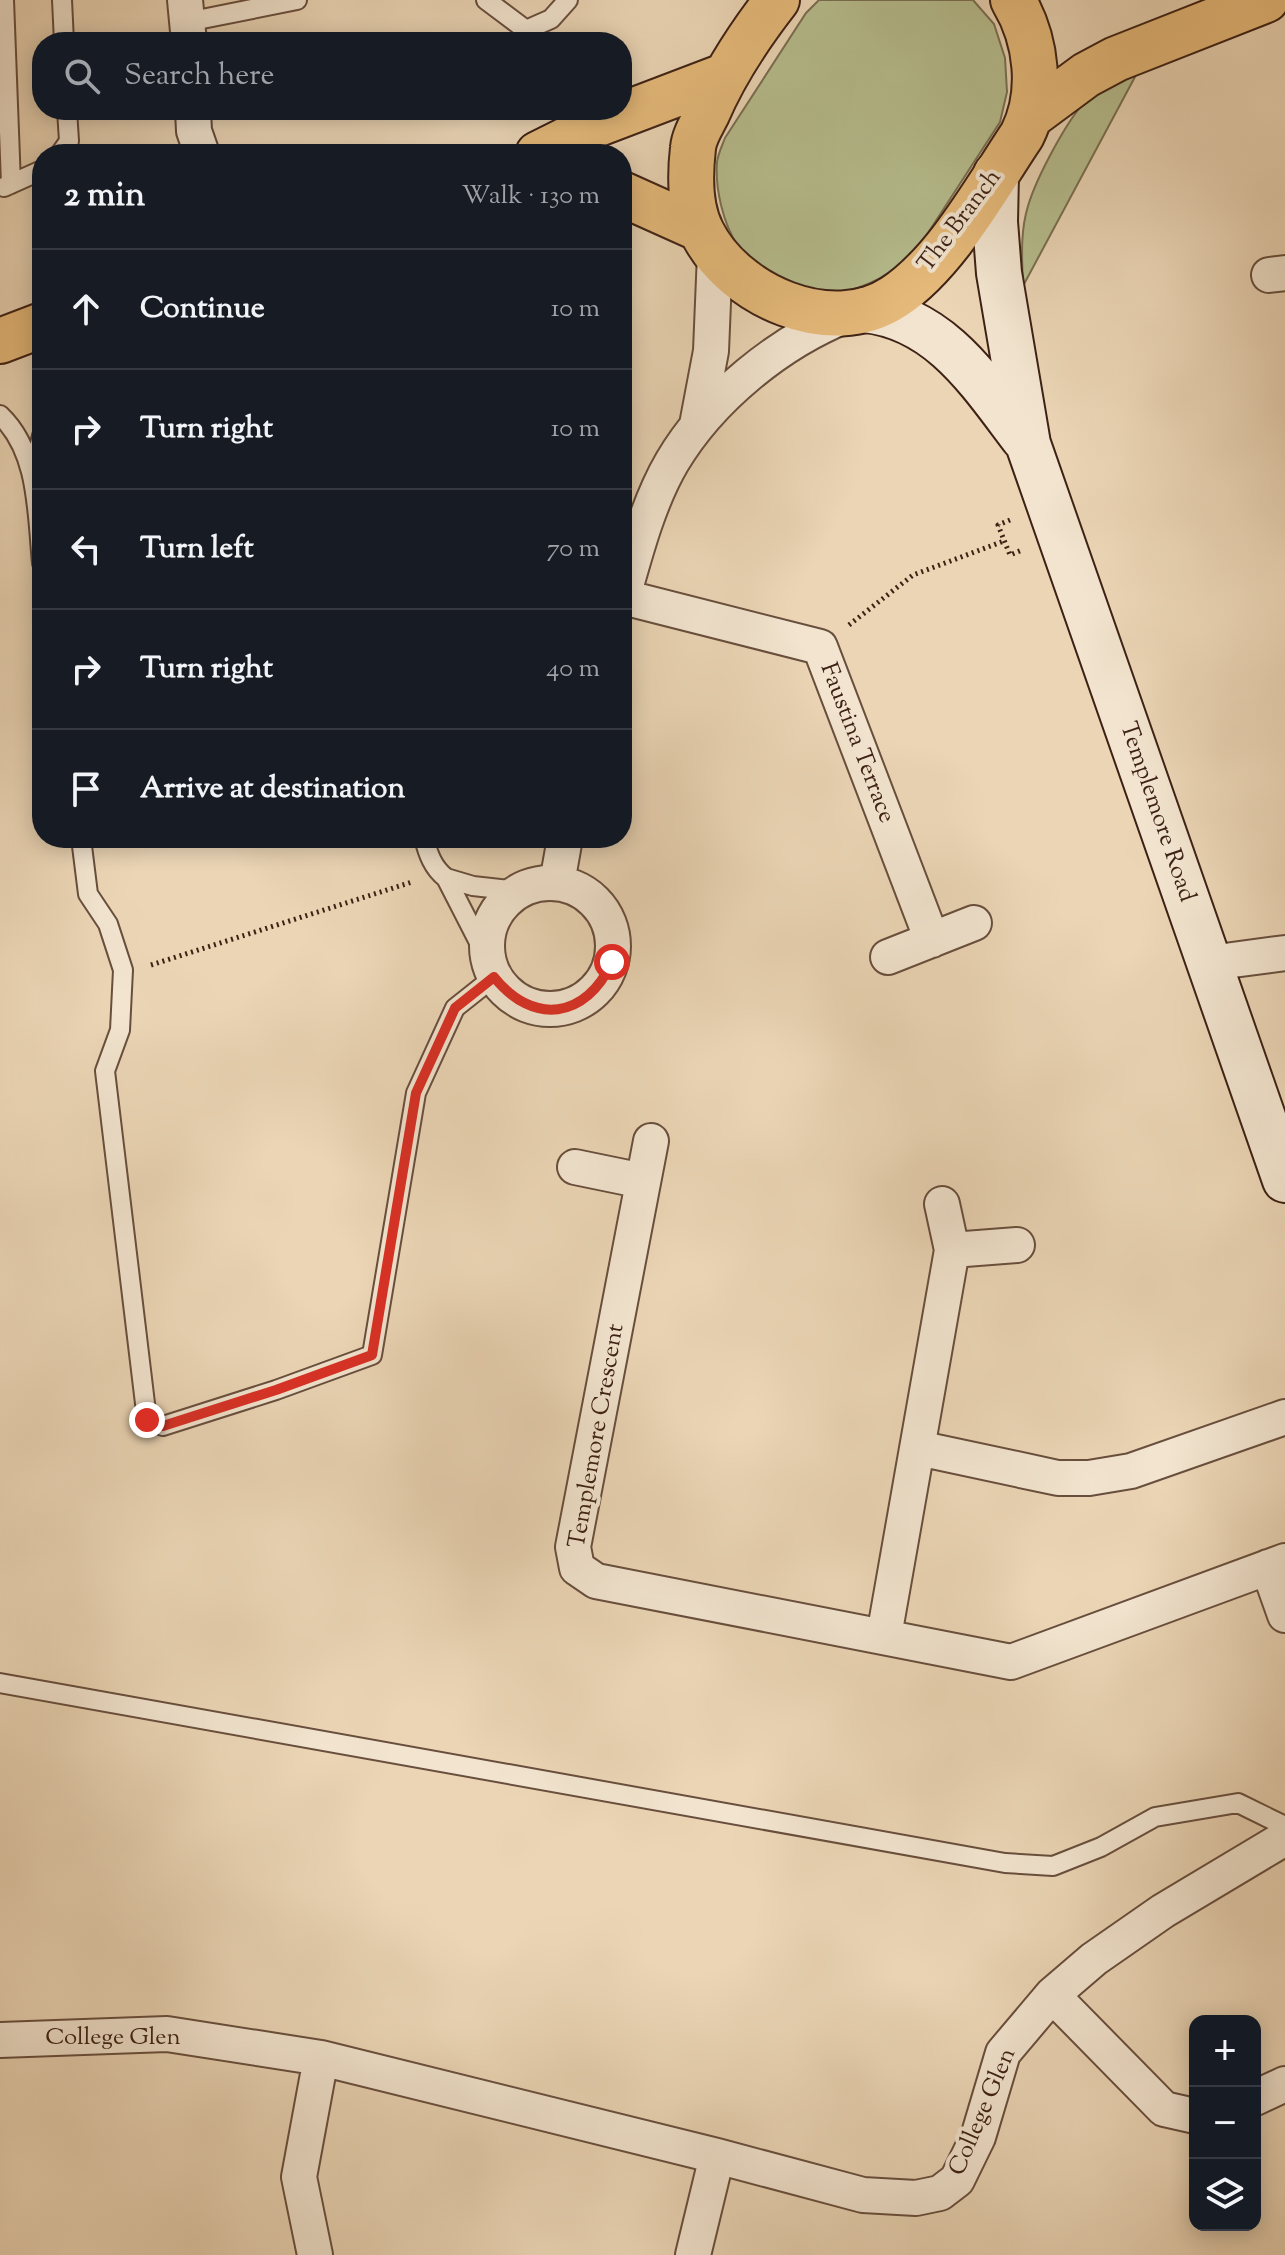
<!DOCTYPE html>
<html lang="en">
<head>
<meta charset="utf-8">
<style>
	:root { --surface:#171b24; --page:#20242c; --text:#f1f3f6; --muted:#9ea1a6; --line:#363941 }
	body { margin:0; font-family:"Sorts Mill Goudy",serif; background:var(--page); color:var(--text) }
	.controls { position:absolute; right:24px; bottom:24px; display:grid; overflow:hidden; border-radius:16px; box-shadow:0 4px 20px #0003 }
	.controls button { width:72px; height:72px; display:grid; place-items:center; padding:0; border:0; border-bottom:2px solid var(--line); background:var(--surface); color:var(--text); font:40px sans-serif }
	.stop { position:absolute; width:24px; height:24px; margin:-18px; border:6px solid #d93025; border-radius:50%; background:#fff }
	.stop.end { background:#d93025; border-color:#fff; box-shadow:0 2px 8px #0008 }
	.list { margin:0; padding:0; list-style:none }
	h2 { display:flex; justify-content:space-between; align-items:center; height:104px; margin:0; padding:0 32px; font-size:34px }
	h2 small { font-size:26px; font-weight:400; color:var(--muted) }
	.list li { display:grid; grid-template-columns:52px 1fr auto; gap:24px; align-items:center; box-sizing:border-box; height:120px; padding:0 32px; border-top:2px solid var(--line) }
	.list b { display:block; font-size:30px; white-space:nowrap }
	.list em { font-size:26px; font-style:normal; color:var(--muted) }
	.icon { flex:none; width:44px; height:44px; fill:none; stroke:currentColor; stroke-width:2; stroke-linecap:round; stroke-linejoin:round }
	.map { position:relative; flex:none; width:1285px; height:2255px; overflow:hidden }
	.search { position:absolute; background:var(--surface); box-shadow:0 4px 20px #0003; left:32px; top:32px; width:600px; height:88px; display:flex; align-items:center; gap:20px; box-sizing:border-box; padding:0 28px; border-radius:32px; color:var(--muted); font-size:30px }
	.panel { position:absolute; background:var(--surface); box-shadow:0 4px 20px #0003; left:32px; top:144px; width:600px; height:704px; border-radius:32px }
	.map>svg:first-child { display:block }
	.green { fill:#b6bd8e; stroke:#7a6f52; stroke-width:2 }
	.lines { fill:none; stroke-linecap:round; stroke-linejoin:round }
	.service-casing { stroke:#684e3d; stroke-width:22 }
	.minor-casing { stroke:#684e3d; stroke-width:38 }
	.secondary-casing { stroke:#3d2115; stroke-width:48 }
	.trunk-casing { stroke:#3d2115; stroke-width:48 }
	.path { stroke:#3d2115; stroke-width:5; stroke-dasharray:2 4; stroke-linecap:butt }
	.service { stroke:#f2e4cf; stroke-width:18 }
	.minor { stroke:#f2e4cf; stroke-width:34 }
	.secondary { stroke:#f2e4cf; stroke-width:44 }
	.trunk { stroke:#e6ba7a; stroke-width:44 }
	.route { stroke:#d93025; stroke-width:10 }
	.labels { text-anchor:middle; dominant-baseline:central; stroke-width:8; stroke-linejoin:round; paint-order:stroke }
	.street-label { font-size:24px; fill:#3d2115; stroke:#f2e4cf }
</style>
</head>
<body>
<div class="map">
<svg width="1285" height="2255" viewBox="0 0 1285 2255">
	<rect width="100%" height="100%" fill="#ebd5b5"/>
	<filter id="stains"><feTurbulence type="fractalNoise" baseFrequency=".0025" numOctaves="4"/><feColorMatrix values="0 0 0 0 .2 0 0 0 0 .09 0 0 0 0 .02 0 0 0 .5 -.17"/></filter>
	<radialGradient id="worn" r=".72"><stop offset=".6" stop-color="#630" stop-opacity="0"/><stop offset="1" stop-color="#630" stop-opacity=".3"/></radialGradient>
	<path class="green" d="M819,0H973L994,24L1005,58L1007,92L1000,122L913,256C887,277 853,296 817,293C804,292 788,282 777,276C764,268 746,258 738,246C723,224 715,188 717,162C718,154 722,146 725,138L806,13Z
		M1136,75L1023,286C1022,259 1020,232 1028,206C1036,179 1070,112 1092,95C1105,85 1120,80 1136,75Z"/>
	<g class="lines">
		<defs>
			<path id="service" d="M4,0L11,184
				M62,0L64,42
				M486,0L526,30L551,19L568,0
				M187,22L297,0
				M60,154L69,141L67,110
				M4,187L42,170
				M0,415C39,452 37,513 42,563
				M33,472L42,436
				M81,838L88,894L108,924L123,970L120,1030L105,1071L147,1420L163,1426L276,1390L372,1355L416,1093L455,1008L494,977
				M424,838C428,854 433,868 446,878L487,958
				M446,878L473,886L518,891
				M0,1683L1005,1863L1053,1866L1101,1847L1155,1817L1238,1803L1285,1826"/>
			<path id="minor" d="M185,0L189,42
				M193,110L194,131L202,154
				M1269,275L1285,273
				M697,425L711,351L715,254
				M623,597L820,647L932,940
				M622,600C635,554 648,503 672,462C710,398 779,342 847,315
				M487 946a63 63 0 1 1 126 0a63 63 0 1 1-126 0Z
				M557,883L565,838
				M888,957L974,923
				M1210,963L1285,953
				M651,1141L573,1547L577,1568L596,1581L1011,1662L1285,1561
				M575,1167L643,1181
				M952,1250L1017,1245
				M918,1448L1058,1478H1089L1131,1471L1285,1417
				M1268,1567L1285,1615
				M884,1636L952,1250L942,1204
				M1052,1995L1164,2109L1195,2116
				M0,2040L167,2034L321,2058L717,2156L863,2195L916,2198L940,2193L957,2180L978,2137L1003,2053L1052,1995L1094,1959L1163,1911L1285,1838
				M1255,2098L1285,2084
				M315,2255L299,2177L321,2058
				M693,2255L717,2156"/>
			<path id="secondary" d="M996,174L995,222L999,273L1028,444L1285,1180
				M865,310C941,318 981,383 1024,439"/>
			<path id="trunk" d="M777,0C749,36 725,72 707,114C702,124 694,136 693,148C690,174 689,207 702,232C733,295 831,339 894,297C946,263 987,187 1022,135C1043,93 1037,40 1013,0
				M1032,115L1086,75L1116,59L1266,0
				M538,154L598,124L724,76
				M622,194L700,229
				M0,341L42,325"/>
		</defs>
		<use href="#service" class="service-casing"/>
		<use href="#minor" class="minor-casing"/>
		<use href="#secondary" class="secondary-casing"/>
		<use href="#trunk" class="trunk-casing"/>
		<path class="path" d="M1010,520L998,525L1010,555L1022,550
			M849,625L913,575L1004,541
			M151,965L412,882"/>
		<use href="#service" class="service"/>
		<use href="#minor" class="minor"/>
		<use href="#secondary" class="secondary"/>
		<use href="#trunk" class="trunk"/>
	</g>
	<g class="lines">
		<path class="route" d="M147,1420L163,1426L276,1390L372,1355L416,1093L455,1008L494,977C533,1026 586,1019 612,962"/>
	</g>
	<g class="labels">
		<g class="street-label">
			<text transform="translate(960 221) rotate(-53)">The Branch</text>
			<text transform="translate(857 743) rotate(69)">Faustina Terrace</text>
			<text transform="translate(1157 812) rotate(71)">Templemore Road</text>
			<text transform="translate(597 1436) rotate(-80)">Templemore Crescent</text>
			<text x="113" y="2038">College Glen</text>
			<text transform="translate(983 2112) rotate(-67)">College Glen</text>
		</g>
	</g>
	<rect width="100%" height="100%" filter="url(#stains)"/>
	<rect width="100%" height="100%" fill="url(#worn)"/>
</svg>
<div class="controls">
<button>+</button>
<button>−</button>
<button><svg class="icon" aria-label="layers" viewBox="0 0 24 24"><path d="M12 4l9 5-9 5-9-5zM3 14l9 5 9-5"/></svg></button>
</div>
<div class="stop" style="left:612px;top:962px"></div>
<div class="stop end" style="left:147px;top:1420px"></div>
<div class="search"><svg class="icon" aria-label="search" viewBox="0 0 24 24"><circle cx="10" cy="10" r="6"/><path d="M15 15l6 6"/></svg>Search here</div>
<section class="panel">
<h2>2 min<small>Walk · 130 m</small></h2>
<ul class="list">
<li><svg class="icon" aria-label="ahead" viewBox="0 0 24 24"><path d="M12 20V5M6 11l6-6 6 6"/></svg><div><b>Continue</b></div><em>10 m</em></li>
<li><svg class="icon" aria-label="right" viewBox="0 0 24 24"><path d="M7 20v-9h11M14 6l5 5-5 5"/></svg><div><b>Turn right</b></div><em>10 m</em></li>
<li><svg class="icon" aria-label="left" viewBox="0 0 24 24"><path d="M17 20v-9H6M10 6l-5 5 5 5"/></svg><div><b>Turn left</b></div><em>70 m</em></li>
<li><svg class="icon" aria-label="right" viewBox="0 0 24 24"><path d="M7 20v-9h11M14 6l5 5-5 5"/></svg><div><b>Turn right</b></div><em>40 m</em></li>
<li><svg class="icon" aria-label="arrive" viewBox="0 0 24 24"><path d="M6 21V4h12l-3 4 3 4H6"/></svg><div><b>Arrive at destination</b></div></li>
</ul>
</section>
</div>
</body>
</html>
